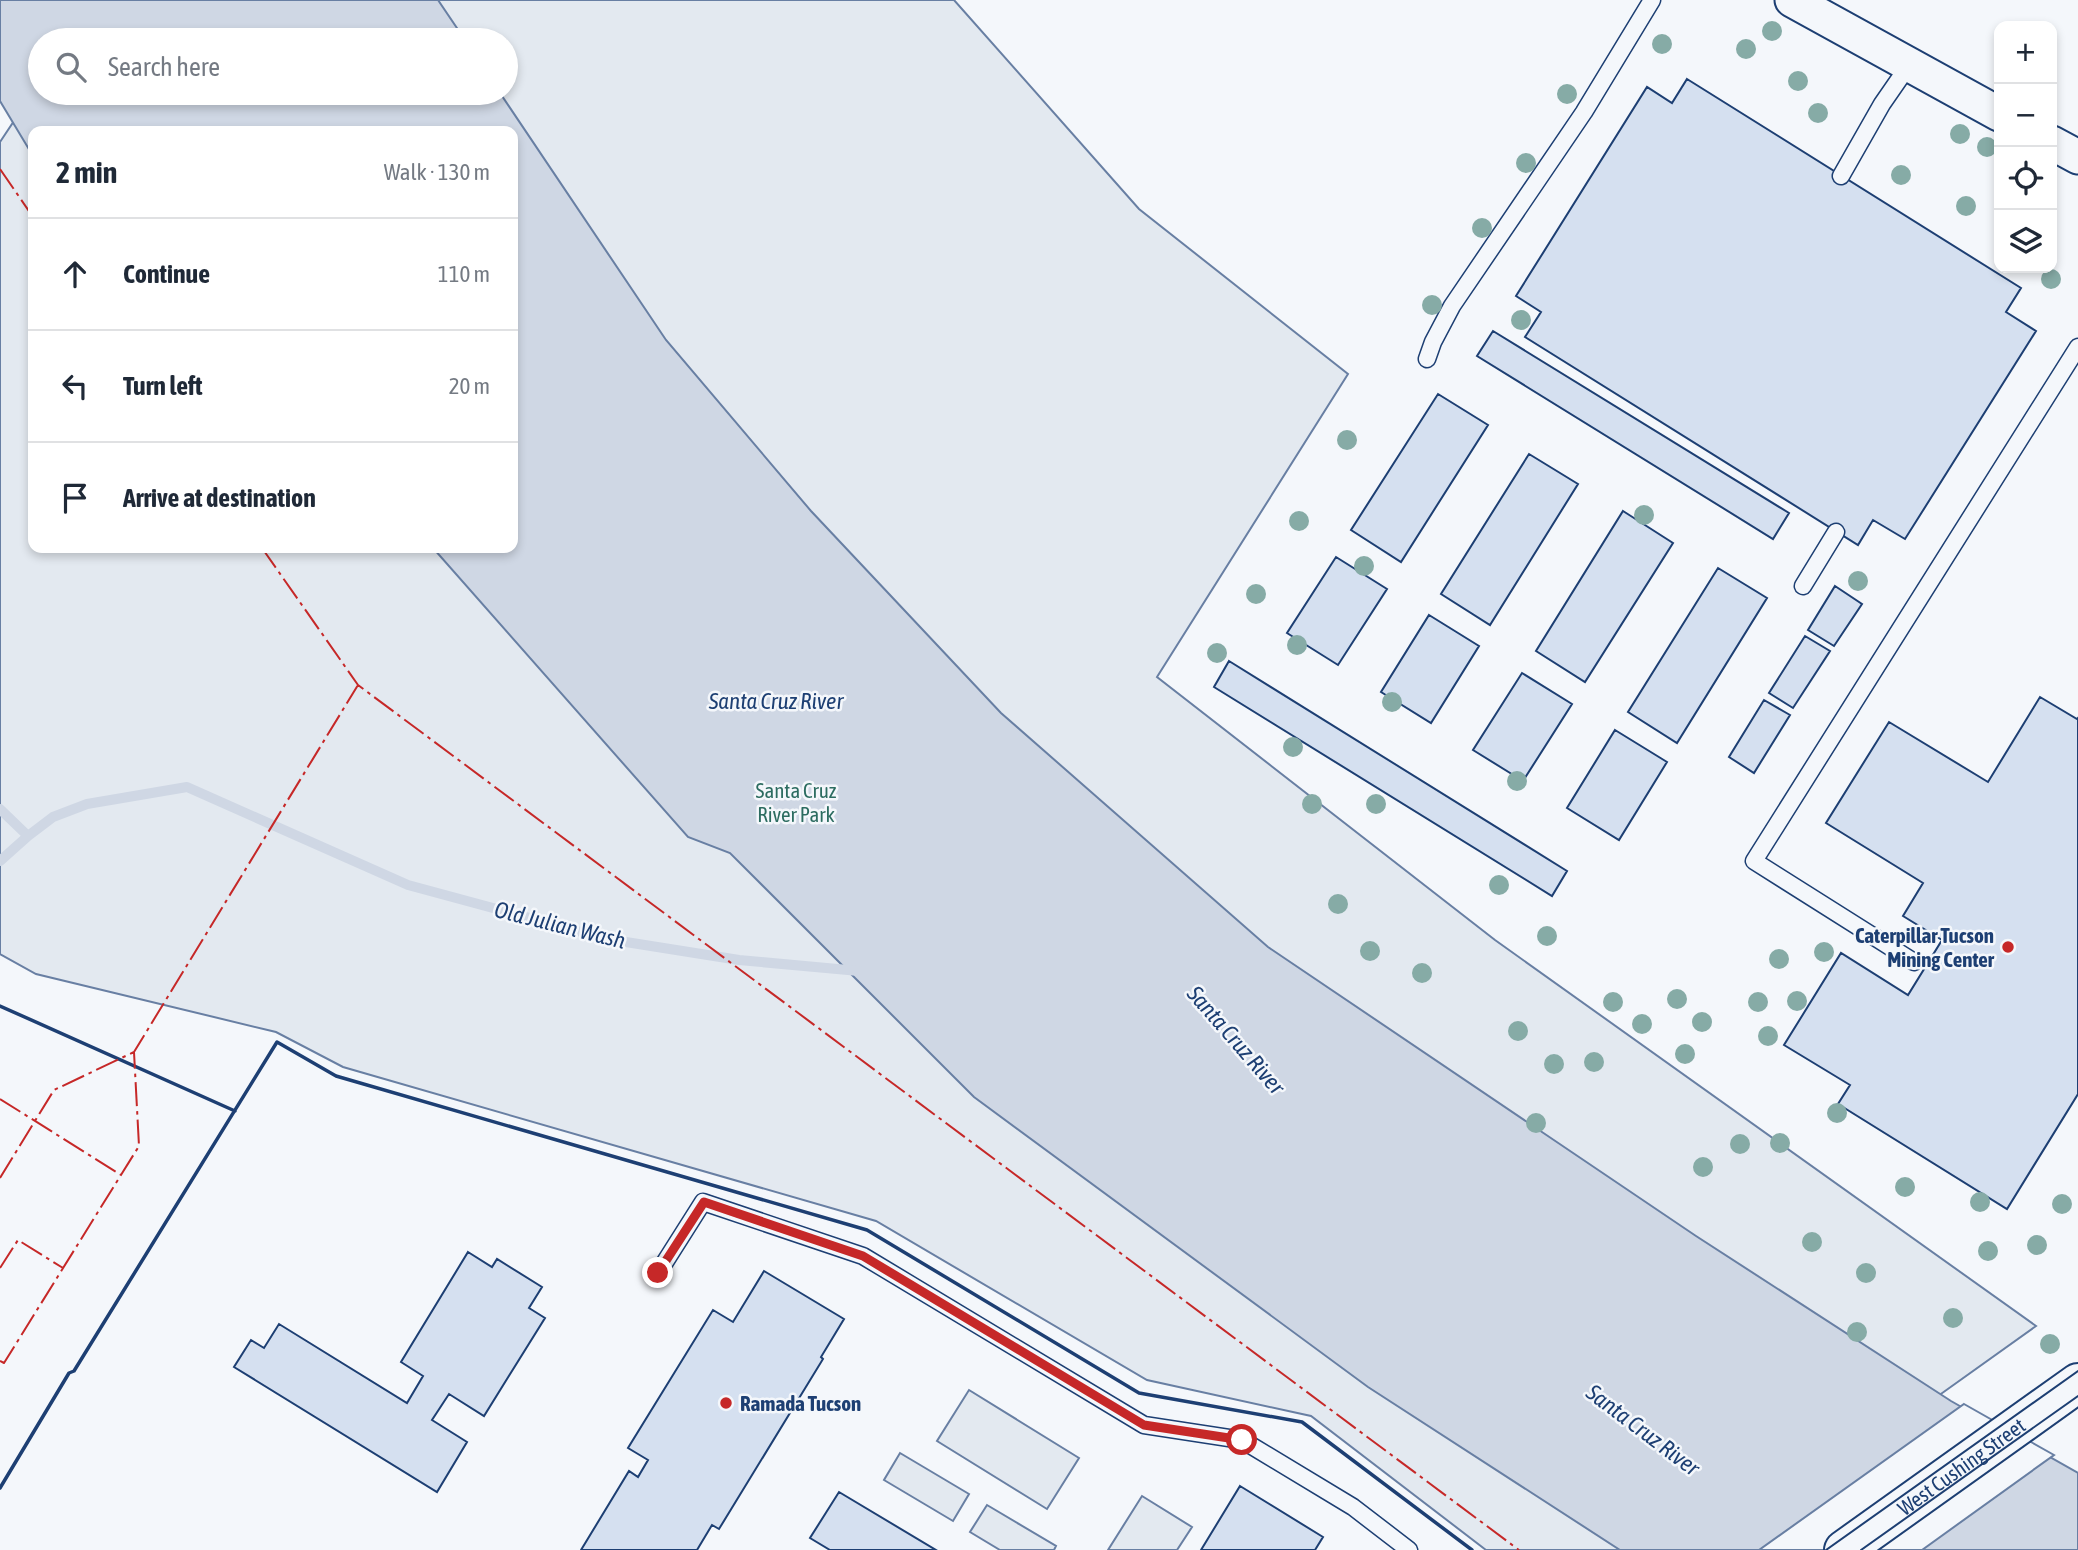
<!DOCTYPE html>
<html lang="en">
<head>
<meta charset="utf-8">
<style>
	:root { --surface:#fff; --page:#f6f6f7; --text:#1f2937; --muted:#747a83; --line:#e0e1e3 }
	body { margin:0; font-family:"Asap Condensed",sans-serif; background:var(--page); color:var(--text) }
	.controls { position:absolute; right:21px; top:21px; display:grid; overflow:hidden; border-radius:14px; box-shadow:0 4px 10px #0003 }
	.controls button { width:63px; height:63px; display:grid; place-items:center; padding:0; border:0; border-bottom:2px solid var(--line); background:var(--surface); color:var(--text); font:35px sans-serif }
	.stop { position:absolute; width:21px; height:21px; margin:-16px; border:5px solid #c62828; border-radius:50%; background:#fff }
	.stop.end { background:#c62828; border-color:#fff; box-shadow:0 2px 7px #0008 }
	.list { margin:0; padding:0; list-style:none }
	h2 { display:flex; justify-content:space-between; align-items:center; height:91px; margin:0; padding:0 28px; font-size:30px }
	h2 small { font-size:23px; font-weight:400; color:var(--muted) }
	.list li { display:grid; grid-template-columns:46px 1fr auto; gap:21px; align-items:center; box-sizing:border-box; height:112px; padding:0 28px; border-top:2px solid var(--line) }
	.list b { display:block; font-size:26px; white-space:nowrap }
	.list em { font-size:23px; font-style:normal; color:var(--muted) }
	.icon { flex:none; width:38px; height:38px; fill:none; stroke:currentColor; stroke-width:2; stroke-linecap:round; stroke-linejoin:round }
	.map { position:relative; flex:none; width:2078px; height:1550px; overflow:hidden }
	.search { position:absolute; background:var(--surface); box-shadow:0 4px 10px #0003; left:28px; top:28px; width:490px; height:77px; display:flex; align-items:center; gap:18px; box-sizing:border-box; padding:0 24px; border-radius:38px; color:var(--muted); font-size:26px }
	.panel { position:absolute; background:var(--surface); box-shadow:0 4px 10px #0003; left:28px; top:126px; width:490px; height:427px; border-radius:14px }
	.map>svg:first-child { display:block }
	.green { fill:#e3e9f0; stroke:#687fa3; stroke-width:2; fill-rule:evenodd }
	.water { fill:#cfd7e4; stroke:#687fa3; stroke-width:2 }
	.pier { fill:#f4f7fb; stroke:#687fa3; stroke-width:2 }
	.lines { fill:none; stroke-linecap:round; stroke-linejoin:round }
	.stream { stroke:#cfd7e4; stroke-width:10 }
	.building { fill:#d5e0f0; stroke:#1d3f73; stroke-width:2 }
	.service-casing { stroke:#1d3f73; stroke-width:19 }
	.minor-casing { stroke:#1d3f73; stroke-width:37 }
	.tertiary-casing { stroke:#1d3f73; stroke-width:42 }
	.service { stroke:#f4f7fb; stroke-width:16 }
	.minor { stroke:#f4f7fb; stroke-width:33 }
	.tertiary { stroke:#f4f7fb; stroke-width:38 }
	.tram { stroke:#1d3f73; stroke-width:2 }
	.wall { stroke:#1d3f73; stroke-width:3.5 }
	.power { stroke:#c62828; stroke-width:2; stroke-dasharray:24 5 3.5 5; stroke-linecap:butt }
	.tree { fill:#86aba6 }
	.route { stroke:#c62828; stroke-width:9 }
	.poi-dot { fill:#c62828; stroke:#f4f7fb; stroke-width:2.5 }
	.labels { text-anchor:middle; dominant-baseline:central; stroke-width:5; stroke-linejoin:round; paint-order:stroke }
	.park-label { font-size:21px; fill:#2c6c60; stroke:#f4f7fb }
	.poi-label { font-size:21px; font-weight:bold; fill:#1d3f73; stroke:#f4f7fb; text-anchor:end }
	.street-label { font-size:21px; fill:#1d3f73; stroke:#f4f7fb }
	.water-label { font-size:23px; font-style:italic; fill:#1d3f73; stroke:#f4f7fb }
</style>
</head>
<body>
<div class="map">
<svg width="2078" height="1550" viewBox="0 0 2078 1550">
	<rect width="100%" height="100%" fill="#f4f7fb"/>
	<path class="green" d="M131,0H954L1139,209L1348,374L1157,677L1495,940L2036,1326L1924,1406L2078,1550H1486L1311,1416L1147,1380L876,1221L343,1067L276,1032L36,974L0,954V142L22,109L40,93H506V40H91ZM33,131H513V548H33Z
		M969,1390L1079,1458L1047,1509L937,1441Z
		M900,1453L969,1494L953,1521L884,1480Z
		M1142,1496L1192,1527L1177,1550H1108Z
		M987,1505L1056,1546L1054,1550H1000L970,1532Z"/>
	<path class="water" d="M0,0H438L465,40H40V93H500L666,340L811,511L1001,713L1268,947L1696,1236L1951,1401L2078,1473V1550H1620L1368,1387L974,1097L730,853L688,837L433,548H513V131H33V156L0,101Z"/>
	<path class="pier" d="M1964,1404L2054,1455L1922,1550H1759Z"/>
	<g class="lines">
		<path class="stream" d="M0,809L28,836L53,817L87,804L187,787L408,885L607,939L739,960L859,971
			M0,861L28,836"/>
	</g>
	<path class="building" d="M1687,79L2021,288L2006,312L2036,331L1905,539L1873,520L1858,545L1525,337L1541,312L1516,296L1647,87L1672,103Z
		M1493,331L1789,513L1773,539L1477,356Z
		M1438,394L1488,425L1401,562L1351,530Z
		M1529,454L1578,484L1490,625L1441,594Z
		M1623,511L1673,543L1585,682L1536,651Z
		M1336,557L1387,589L1338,665L1287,633Z
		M1718,568L1767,598L1677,743L1628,712Z
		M1835,586L1862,604L1834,646L1808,630Z
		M1429,615L1479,646L1431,723L1381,692Z
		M1805,636L1830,651L1793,708L1769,693Z
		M1229,661L1567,871L1552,896L1214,687Z
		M1522,673L1572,704L1523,781L1473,750Z
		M2040,697L2077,719L2078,718V1094L2007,1209L1838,1104L1850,1085L1784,1045L1841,953L1908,995L1942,940L1903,916L1923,883L1826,823L1889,722L1988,782Z
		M1764,700L1790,715L1754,773L1729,757Z
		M1615,730L1667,762L1619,840L1567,808Z
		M468,1252L492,1267L497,1259L542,1287L529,1308L545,1318L484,1416L449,1394L432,1420L467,1442L437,1492L234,1367L251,1340L264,1348L279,1324L407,1403L423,1376L401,1362Z
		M764,1271L844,1319L821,1357L823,1359L719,1529L712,1525L697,1550H581L629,1471L638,1477L648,1460L628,1448L713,1310L733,1322Z
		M1240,1486L1323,1537L1315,1550H1201Z
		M839,1492L936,1550H830L810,1538Z"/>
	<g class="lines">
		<defs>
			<path id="service" d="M1841,176L1882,104L1909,65
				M1427,359L1433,342L1452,306L1584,112L1652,0
				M1803,586L1836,532
				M1914,962L1754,861L2078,347
				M658,1273L703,1202L863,1256L1144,1425L1242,1440L1353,1507L1409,1550"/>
			<path id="minor" d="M1792,0L1999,114
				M2052,143L2078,157"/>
			<g id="tertiary">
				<path id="s1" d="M1844,1550L2078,1383"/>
			</g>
		</defs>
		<use href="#service" class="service-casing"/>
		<use href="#minor" class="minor-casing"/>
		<use href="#tertiary" class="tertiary-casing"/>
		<use href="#service" class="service"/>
		<use href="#minor" class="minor"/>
		<use href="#tertiary" class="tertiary"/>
		<path class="tram" d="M1826,1550L2078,1371
			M1861,1550L2078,1396"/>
		<path class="wall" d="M0,1006L235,1111
			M0,1488L69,1373L74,1371L277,1042L336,1076L867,1230L1139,1393L1302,1422L1472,1550"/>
		<path class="power" d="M0,169L33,217
			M262,548L358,685L1519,1550
			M0,1099L121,1175
			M0,1178L54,1090L134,1052L358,685
			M0,1268L18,1240L63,1268
			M0,1361L4,1363L139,1146L134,1052"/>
	</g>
	<g class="tree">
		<circle cx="1772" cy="31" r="10"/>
		<circle cx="1662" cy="44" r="10"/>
		<circle cx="1746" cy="49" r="10"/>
		<circle cx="1798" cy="81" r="10"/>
		<circle cx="1567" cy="94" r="10"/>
		<circle cx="1818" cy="113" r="10"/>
		<circle cx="1960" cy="134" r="10"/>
		<circle cx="1987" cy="147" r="10"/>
		<circle cx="1526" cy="163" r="10"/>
		<circle cx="1901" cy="175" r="10"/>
		<circle cx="1966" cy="206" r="10"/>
		<circle cx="1482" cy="228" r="10"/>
		<circle cx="2051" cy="279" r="10"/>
		<circle cx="1432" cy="305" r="10"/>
		<circle cx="1521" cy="320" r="10"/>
		<circle cx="1347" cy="440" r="10"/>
		<circle cx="1644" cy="515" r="10"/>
		<circle cx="1299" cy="521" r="10"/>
		<circle cx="1364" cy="566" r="10"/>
		<circle cx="1858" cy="581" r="10"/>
		<circle cx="1256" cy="594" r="10"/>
		<circle cx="1297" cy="645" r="10"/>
		<circle cx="1217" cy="653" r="10"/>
		<circle cx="1392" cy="702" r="10"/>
		<circle cx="1293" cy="747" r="10"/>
		<circle cx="1517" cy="781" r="10"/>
		<circle cx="1312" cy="804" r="10"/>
		<circle cx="1376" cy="804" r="10"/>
		<circle cx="1499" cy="885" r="10"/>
		<circle cx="1338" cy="904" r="10"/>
		<circle cx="1547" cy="936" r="10"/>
		<circle cx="1370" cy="951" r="10"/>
		<circle cx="1824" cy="952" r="10"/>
		<circle cx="1779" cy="959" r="10"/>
		<circle cx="1422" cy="973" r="10"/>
		<circle cx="1677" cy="999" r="10"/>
		<circle cx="1797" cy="1001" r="10"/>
		<circle cx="1613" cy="1002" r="10"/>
		<circle cx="1758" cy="1002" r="10"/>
		<circle cx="1702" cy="1022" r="10"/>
		<circle cx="1642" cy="1024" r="10"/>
		<circle cx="1518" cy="1031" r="10"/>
		<circle cx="1768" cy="1036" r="10"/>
		<circle cx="1685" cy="1054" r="10"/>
		<circle cx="1594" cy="1062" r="10"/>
		<circle cx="1554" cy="1064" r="10"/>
		<circle cx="1837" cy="1113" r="10"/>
		<circle cx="1536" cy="1123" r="10"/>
		<circle cx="1780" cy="1143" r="10"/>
		<circle cx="1740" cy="1144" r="10"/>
		<circle cx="1703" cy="1167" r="10"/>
		<circle cx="1905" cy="1187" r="10"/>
		<circle cx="1980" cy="1202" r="10"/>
		<circle cx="2062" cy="1204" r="10"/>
		<circle cx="1812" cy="1242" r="10"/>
		<circle cx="2037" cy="1245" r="10"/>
		<circle cx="1988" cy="1251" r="10"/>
		<circle cx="1866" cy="1273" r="10"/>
		<circle cx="1953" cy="1318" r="10"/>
		<circle cx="1857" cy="1332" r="10"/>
		<circle cx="2050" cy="1344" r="10"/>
	</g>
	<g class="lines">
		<path class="route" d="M658,1273L704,1202L863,1256L1144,1425L1242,1440"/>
	</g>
	<g class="poi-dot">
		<circle cx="2008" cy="947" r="7"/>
		<circle cx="726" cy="1403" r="7"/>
	</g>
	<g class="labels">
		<g class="park-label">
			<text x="796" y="790">Santa Cruz<tspan x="796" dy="24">River Park</tspan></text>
		</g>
		<g class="poi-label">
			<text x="1994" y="935">Caterpillar Tucson<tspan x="1994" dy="24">Mining Center</tspan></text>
			<text x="740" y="1403" text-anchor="start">Ramada Tucson</text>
		</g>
		<g class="street-label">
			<text stroke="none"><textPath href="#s1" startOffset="144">West Cushing Street</textPath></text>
		</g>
		<g class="water-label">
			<text x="776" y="701">Santa Cruz River</text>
			<text transform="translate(560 925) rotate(14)">Old Julian Wash</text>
			<text transform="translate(1236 1040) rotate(49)">Santa Cruz River</text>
			<text transform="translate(1643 1430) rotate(37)">Santa Cruz River</text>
		</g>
	</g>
</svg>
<div class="controls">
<button>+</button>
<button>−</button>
<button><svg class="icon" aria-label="locate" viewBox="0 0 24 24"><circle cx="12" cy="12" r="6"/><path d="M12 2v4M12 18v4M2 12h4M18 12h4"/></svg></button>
<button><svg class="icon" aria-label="layers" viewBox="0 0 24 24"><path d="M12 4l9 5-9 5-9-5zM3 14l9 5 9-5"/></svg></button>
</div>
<div class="stop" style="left:1242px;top:1440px"></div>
<div class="stop end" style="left:658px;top:1273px"></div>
<div class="search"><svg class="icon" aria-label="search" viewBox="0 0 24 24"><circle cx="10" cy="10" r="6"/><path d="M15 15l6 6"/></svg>Search here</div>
<section class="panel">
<h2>2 min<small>Walk · 130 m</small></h2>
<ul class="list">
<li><svg class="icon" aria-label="ahead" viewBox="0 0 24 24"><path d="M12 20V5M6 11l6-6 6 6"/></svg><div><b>Continue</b></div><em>110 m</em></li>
<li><svg class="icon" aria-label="left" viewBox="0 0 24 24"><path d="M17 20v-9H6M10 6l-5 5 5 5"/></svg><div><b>Turn left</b></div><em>20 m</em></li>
<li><svg class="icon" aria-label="arrive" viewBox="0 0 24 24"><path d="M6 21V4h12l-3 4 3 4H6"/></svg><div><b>Arrive at destination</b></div></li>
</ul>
</section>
</div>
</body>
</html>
